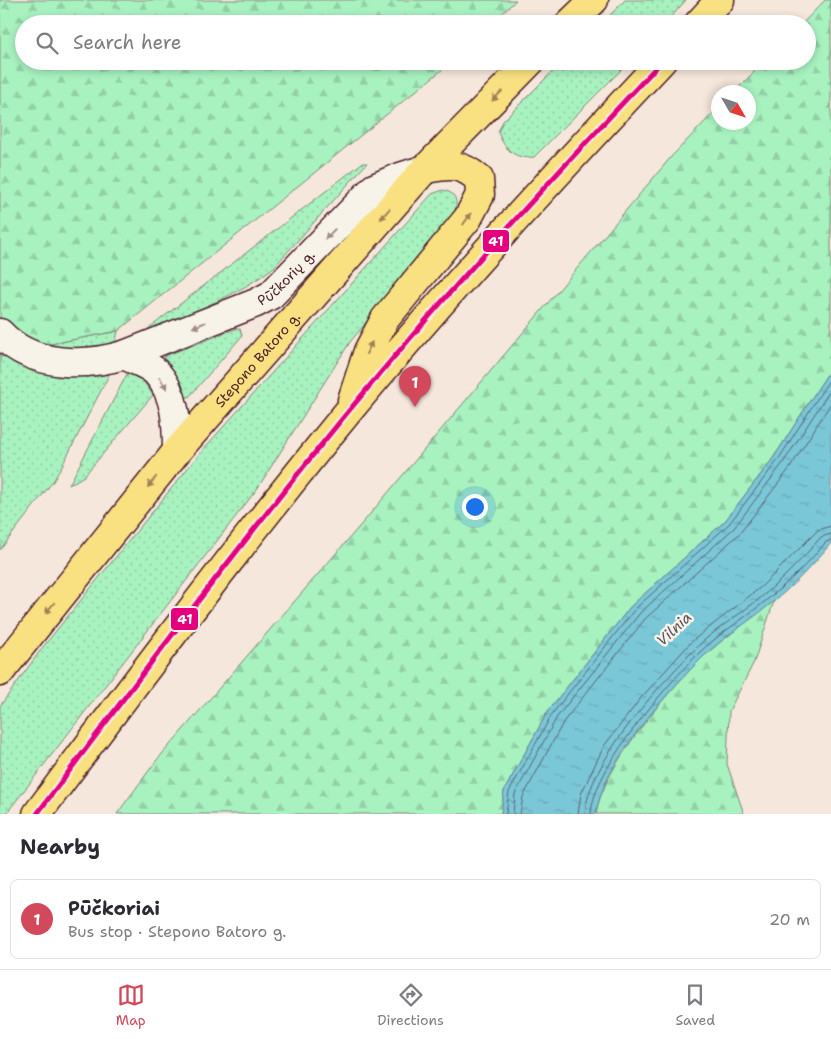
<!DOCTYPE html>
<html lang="en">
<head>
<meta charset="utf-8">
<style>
	:root { --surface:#fff; --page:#f7f7f7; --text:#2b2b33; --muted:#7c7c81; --line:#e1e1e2; --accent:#d1495b }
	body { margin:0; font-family:"Shantell Sans",sans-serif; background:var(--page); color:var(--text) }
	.compass { position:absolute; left:711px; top:85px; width:45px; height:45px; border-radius:50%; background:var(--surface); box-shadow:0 2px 8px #0003; rotate:129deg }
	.you { position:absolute; left:474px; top:506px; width:18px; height:18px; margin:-12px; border:4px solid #fff; border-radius:50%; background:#1a73e8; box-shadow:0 0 0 8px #1a73e833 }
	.badge { display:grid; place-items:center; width:32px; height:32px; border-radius:50%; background:var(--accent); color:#fff; font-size:16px; font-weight:700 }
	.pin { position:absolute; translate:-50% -41px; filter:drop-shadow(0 1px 2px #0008) }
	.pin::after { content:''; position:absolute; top:26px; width:18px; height:15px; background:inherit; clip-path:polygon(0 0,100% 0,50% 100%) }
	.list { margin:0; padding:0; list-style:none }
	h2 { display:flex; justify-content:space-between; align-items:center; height:65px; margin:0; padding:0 20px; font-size:21px }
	h2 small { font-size:16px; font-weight:400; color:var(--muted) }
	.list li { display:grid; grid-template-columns:32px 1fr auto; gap:15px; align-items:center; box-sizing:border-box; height:80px; margin:0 10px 10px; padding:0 10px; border:1px solid var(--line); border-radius:8px }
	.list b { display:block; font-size:19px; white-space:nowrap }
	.list p { margin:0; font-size:16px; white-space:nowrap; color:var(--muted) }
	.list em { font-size:16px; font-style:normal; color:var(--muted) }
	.icon { flex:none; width:28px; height:28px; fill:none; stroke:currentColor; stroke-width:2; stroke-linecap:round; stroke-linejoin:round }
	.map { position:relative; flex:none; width:831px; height:814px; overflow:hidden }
	.search { position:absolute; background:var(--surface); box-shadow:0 2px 8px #0003; left:15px; right:15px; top:15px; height:55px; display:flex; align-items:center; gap:12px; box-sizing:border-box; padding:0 18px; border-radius:28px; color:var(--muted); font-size:19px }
	.sheet { height:155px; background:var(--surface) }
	nav { display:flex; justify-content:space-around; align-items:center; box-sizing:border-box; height:70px; border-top:1px solid var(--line); background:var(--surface); font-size:14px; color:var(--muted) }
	nav a { display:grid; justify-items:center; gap:2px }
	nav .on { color:var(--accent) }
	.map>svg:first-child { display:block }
	.grass { fill:url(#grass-dots); stroke:#798876 }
	.forest { fill:url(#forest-firs); stroke:#798876 }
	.water { fill:url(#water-ripples); stroke:#678493 }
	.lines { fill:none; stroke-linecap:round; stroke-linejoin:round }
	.shore { stroke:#5d6270; stroke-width:1 }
	.street-casing { stroke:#4a1f2b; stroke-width:31 }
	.primary-casing { stroke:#4a1f2b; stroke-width:31 }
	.street { stroke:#f7f3e8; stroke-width:28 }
	.primary { stroke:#f9e181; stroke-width:28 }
	.bus-1-casing { stroke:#f7f3e8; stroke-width:9 }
	.bus-1 { stroke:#e5007d; stroke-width:5 }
	.oneway { fill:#a28056 }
	.oneway2 { fill:#a0898a }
	.labels { text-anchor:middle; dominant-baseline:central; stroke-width:5; stroke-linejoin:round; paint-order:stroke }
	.street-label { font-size:14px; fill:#4a1f2b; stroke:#f7f3e8 }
	.water-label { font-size:15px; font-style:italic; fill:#58515f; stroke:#f7f3e8 }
	.line-badge { stroke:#f7f3e8; stroke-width:2 }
	.badge-label { font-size:14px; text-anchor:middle; font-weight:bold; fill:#fff }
</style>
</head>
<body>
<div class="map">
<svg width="831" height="814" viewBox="0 0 831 814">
	<defs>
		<pattern id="grass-dots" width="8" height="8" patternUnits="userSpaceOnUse" patternTransform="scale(1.25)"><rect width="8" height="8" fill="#a8f2c0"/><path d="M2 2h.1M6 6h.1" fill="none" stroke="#92cfa5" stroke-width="1.8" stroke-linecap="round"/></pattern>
		<pattern id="forest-firs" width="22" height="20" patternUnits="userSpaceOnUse" patternTransform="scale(1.25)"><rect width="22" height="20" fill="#a8f2c0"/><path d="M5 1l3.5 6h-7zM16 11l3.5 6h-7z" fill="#92cfa5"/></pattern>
		<pattern id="water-ripples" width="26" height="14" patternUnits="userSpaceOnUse" patternTransform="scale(1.25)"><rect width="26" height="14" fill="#7ac7d8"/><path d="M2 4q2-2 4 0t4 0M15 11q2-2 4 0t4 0" fill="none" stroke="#6baaba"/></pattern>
	</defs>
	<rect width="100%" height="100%" fill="#f6e7dc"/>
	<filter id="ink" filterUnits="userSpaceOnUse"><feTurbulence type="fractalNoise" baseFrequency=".02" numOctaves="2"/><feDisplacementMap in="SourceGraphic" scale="10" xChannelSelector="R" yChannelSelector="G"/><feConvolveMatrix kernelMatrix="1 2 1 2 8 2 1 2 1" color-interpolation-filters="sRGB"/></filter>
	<g filter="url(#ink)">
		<path class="grass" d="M625,0H686L665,24H601Z
			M563,61H630L534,157C515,160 504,149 498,132L503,121Z
			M362,163H367L274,267C238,296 191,312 150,331L148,329Z
			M443,190C462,194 457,209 449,222L350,342L257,489L6,814H0V706L43,647L200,453L432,194Z
			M235,329H240L242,336L189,397H185L163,360L165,356Z
			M118,331L108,377L64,462L54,480L0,550V357L40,346Z
			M133,373L143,381L153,395L84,476L69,485L127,374Z"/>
		<path class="forest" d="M0,0H516L491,24H24V61H453L118,331L40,346L0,357Z
			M825,0H831V368L774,457L725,521L631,606L548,711L504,791L501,814H117L156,761L365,520L671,157L718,108V122H748V92H734L765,61H807V24H802Z
			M774,601L754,662L729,711L727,764L744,814H596C602,768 670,688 704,656C726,636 751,619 774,601Z"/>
		<path class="water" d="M831,368V543C814,564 794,585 773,602C750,621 725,636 704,656C668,691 602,764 596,814H501L504,791L548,711L631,606L725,521L774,457Z"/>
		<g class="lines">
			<path class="shore" d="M506,814L509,792L552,714L635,609L729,524L778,460L831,377
				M513,814L515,794L557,717L640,613L734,528L783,463L831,389
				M520,814L523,797L564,721L645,619L740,533L790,468L831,403
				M578,814L581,794L604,746L641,698L692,641L761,587L818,530L831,526
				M585,814C587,764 661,683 696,648C716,628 743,613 765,594C785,577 804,557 821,537L831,534
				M591,814C593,768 667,685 700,652C721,632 747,617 769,598C789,582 809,562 826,542L831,540"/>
			<defs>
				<g id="street">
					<path id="s1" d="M0,333C31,367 83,367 124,355L256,303L271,295L374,188L397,178L425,169"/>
					<path d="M124,355C133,360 149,365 156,372C176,394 177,423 177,451"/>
				</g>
				<g id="primary">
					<path d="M569,24L594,0"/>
					<path d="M698,24L720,0"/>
					<path d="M352,400L368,351L385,319L468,218L480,195L479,179C460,162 449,165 425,169"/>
					<path id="s2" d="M0,672L177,451L425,169L531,61"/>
					<path d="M37,814C138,679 240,544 347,413C447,292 554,176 662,61"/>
				</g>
			</defs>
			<use href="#street" class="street-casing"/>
			<use href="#primary" class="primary-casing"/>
			<use href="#street" class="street"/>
			<use href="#primary" class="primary"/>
			<defs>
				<path id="bus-1" d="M37,814C138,679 240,544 347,413C447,292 554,176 662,61"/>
			</defs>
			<use href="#bus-1" class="bus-1-casing"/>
			<use href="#bus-1" class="bus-1"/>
		</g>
		<defs><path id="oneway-solid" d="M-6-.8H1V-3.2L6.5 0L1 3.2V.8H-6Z" transform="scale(1.25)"/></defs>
		<g class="oneway">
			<use href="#oneway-solid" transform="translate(497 96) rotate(135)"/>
			<use href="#oneway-solid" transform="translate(385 214) rotate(131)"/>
			<use href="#oneway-solid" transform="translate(467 219) rotate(-55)"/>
			<use href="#oneway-solid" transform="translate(369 348) rotate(-65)"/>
			<use href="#oneway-solid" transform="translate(152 482) rotate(129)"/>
			<use href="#oneway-solid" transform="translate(50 608) rotate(128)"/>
		</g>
		<g class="oneway2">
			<use href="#oneway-solid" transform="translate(330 234) rotate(134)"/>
			<use href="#oneway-solid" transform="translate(199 325) rotate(158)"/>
			<use href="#oneway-solid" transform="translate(163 383) rotate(57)"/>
		</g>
	</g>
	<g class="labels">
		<g class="street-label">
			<text stroke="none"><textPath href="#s1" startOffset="314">Pūčkorių g.</textPath></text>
			<text stroke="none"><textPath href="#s2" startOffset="405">Stepono Batoro g.</textPath></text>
		</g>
		<g class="water-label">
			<text transform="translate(674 629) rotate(-43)">Vilnia</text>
		</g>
	</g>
	<g class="line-badge">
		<rect x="482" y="229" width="28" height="24" rx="5" fill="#e5007d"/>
		<rect x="170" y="607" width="29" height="24" rx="5" fill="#e5007d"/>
	</g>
	<g class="badge-label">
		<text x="496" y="246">41</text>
		<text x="185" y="624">41</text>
	</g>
</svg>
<svg class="compass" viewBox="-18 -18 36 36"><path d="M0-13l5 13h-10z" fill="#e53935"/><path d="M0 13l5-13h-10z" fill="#7c7c81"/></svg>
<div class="you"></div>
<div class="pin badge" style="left:415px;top:407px">1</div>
<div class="search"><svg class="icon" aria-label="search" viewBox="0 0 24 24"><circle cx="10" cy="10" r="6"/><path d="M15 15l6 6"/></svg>Search here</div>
</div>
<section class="sheet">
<h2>Nearby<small></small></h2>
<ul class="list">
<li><span class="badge">1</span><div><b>Pūčkoriai</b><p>Bus stop · Stepono Batoro g.</p></div><em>20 m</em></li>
</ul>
</section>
<nav>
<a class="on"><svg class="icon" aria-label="map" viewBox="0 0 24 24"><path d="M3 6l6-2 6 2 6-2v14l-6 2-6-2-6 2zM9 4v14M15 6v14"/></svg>Map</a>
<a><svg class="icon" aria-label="directions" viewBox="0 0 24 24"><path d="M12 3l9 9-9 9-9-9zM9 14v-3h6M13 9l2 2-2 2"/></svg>Directions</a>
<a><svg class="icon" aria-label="saved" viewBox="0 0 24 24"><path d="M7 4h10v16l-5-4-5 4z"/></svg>Saved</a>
</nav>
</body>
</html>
